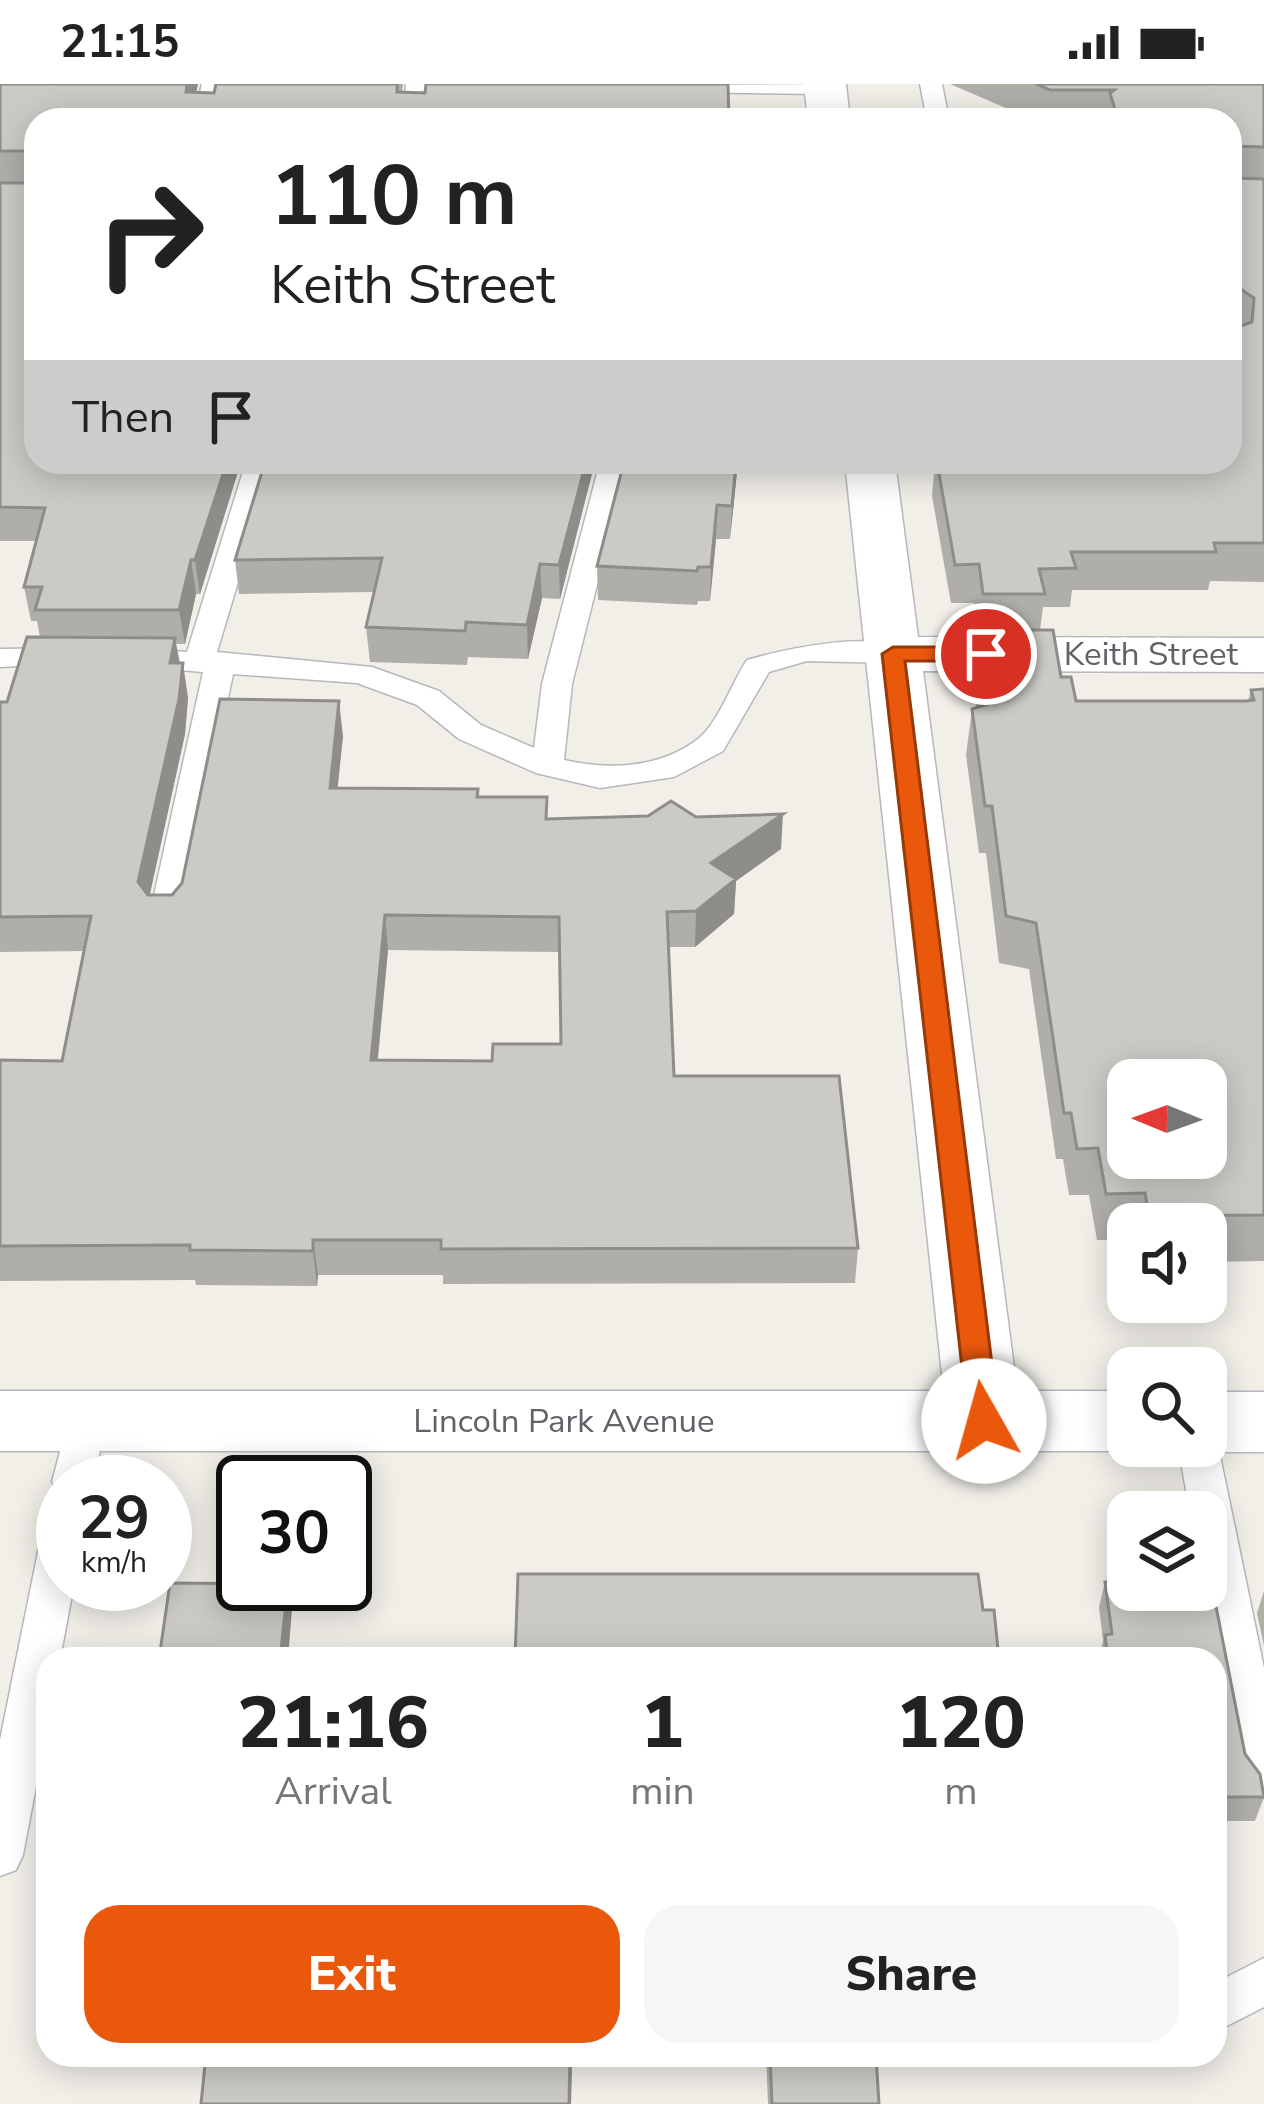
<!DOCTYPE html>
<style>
:root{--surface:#fff;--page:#f6f6f6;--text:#222;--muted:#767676;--accent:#ea580c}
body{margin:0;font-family:"Nunito Sans",sans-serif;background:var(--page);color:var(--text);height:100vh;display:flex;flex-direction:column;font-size:45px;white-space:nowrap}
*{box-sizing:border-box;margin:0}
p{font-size:39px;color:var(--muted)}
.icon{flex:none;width:66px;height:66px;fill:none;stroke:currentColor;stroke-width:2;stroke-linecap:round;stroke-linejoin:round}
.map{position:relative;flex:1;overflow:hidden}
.details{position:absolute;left:36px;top:1563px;width:1191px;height:420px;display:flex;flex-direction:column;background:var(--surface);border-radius:36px;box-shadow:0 6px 30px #0003}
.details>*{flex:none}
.top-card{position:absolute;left:24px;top:24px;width:1218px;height:366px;border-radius:36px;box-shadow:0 6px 30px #0003;background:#fff;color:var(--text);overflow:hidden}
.needle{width:78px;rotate:271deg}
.buttons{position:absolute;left:1107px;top:975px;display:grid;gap:24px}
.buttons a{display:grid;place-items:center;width:120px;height:120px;border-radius:24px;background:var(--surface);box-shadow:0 6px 30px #0003;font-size:60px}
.speed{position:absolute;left:36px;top:1371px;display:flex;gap:24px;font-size:60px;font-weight:700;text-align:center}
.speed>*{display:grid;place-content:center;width:156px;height:156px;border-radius:50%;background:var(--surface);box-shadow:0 6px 30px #0003;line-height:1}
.speed small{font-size:30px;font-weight:400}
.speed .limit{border:6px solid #111;border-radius:18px;background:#fff;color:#111}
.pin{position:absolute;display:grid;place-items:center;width:102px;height:102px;color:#fff;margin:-51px;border:6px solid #fff;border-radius:50%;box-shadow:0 3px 12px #0007}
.me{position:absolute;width:132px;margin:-66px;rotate:353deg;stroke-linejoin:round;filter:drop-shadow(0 0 9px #0008)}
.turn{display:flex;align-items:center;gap:42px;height:252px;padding:0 48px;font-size:54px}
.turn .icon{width:156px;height:156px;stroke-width:2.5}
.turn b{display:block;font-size:84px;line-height:102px}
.then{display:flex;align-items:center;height:114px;padding:0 48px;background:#0003;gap:24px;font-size:45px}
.eta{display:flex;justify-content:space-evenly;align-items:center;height:204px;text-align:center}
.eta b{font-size:72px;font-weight:800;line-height:84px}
.button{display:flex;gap:24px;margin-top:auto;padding:24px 48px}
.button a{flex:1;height:138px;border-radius:36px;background:var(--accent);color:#fff;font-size:48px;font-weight:800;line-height:138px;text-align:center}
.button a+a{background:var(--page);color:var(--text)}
.status{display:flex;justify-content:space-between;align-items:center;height:84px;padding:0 60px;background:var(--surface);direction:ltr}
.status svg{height:33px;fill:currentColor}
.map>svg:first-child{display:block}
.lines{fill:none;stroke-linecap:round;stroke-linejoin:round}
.service-casing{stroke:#b5b8bc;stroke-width:3}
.minor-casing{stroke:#b5b8bc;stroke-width:3}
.tertiary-casing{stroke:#b5b8bc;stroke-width:3}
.service{fill:#fff;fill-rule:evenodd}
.minor{fill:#fff;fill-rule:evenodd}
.tertiary{fill:#fff;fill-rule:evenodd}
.wall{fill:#afaea9;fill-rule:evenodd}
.shaded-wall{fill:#8f8d8a}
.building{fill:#cccac5;stroke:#8f8d8a;stroke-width:3;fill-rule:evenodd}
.route{fill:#ea580c;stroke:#983908;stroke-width:3}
.labels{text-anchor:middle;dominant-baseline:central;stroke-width:9;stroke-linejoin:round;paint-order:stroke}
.street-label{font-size:33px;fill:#5f6368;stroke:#fff}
</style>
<div class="status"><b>21:15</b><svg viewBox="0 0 49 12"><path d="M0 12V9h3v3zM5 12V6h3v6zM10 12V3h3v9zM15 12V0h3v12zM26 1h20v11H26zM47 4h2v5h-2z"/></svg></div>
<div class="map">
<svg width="1264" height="2020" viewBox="0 0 1264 2020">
<rect width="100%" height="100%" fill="#f1efe8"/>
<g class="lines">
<!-- service casing -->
<g class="service-casing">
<path id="service" d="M202,0h22l-9,36h-22z
M406,0h22l-4,36h-22z
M834,0l-1,8 -8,2 -146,-2 -11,-7z
M920,0h22l7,36h-22z
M246,378h28l-57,190 155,15 67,24 42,34 53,23 8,-64 58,-222h28l-56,222 -8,76c44,10 95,9 134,-21 21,-17 34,-57 49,-79 34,-10 136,-33 161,-6l-15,9 -86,-2 -38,11 -46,79 -49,26 -74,11 -64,-15 -77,-34 -42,-34 -60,-22 -124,-9 -50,244 -5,8h-24l-5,-8 54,-246 -73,-6 -15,-9 15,-9 57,4z
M69,564l15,9 -4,6 -80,4v-18z
M85,1322l14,4 6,12 -11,60h-31v14l-11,-14 19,-72z
M1206,1348l12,14 46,222v130l-16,-6 -7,-14 -36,-188 1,-78h-16l-12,-66h28z
M63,1430v70h11l-14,75h-12v64l-25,132 -7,15 -16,6v-136l42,-208 6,-12z
M1264,1874v49l-49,25v-49z"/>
</g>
<!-- minor casing -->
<g class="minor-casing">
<path id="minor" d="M804,0h42l4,36h-42z
M845,378h50l23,175 346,1v34l-341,-1 98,750 -11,21 -26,9 -26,-9 -11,-21z"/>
</g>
<!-- tertiary casing -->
<g class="tertiary-casing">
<path id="tertiary" d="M0,1307h1128v55h15l-15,5h-1128z
M1206,1308h58v60h-58l-18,-6h18z"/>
</g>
<!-- service -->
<use href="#service" class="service"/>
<!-- minor -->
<use href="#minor" class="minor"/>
<!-- tertiary -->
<use href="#tertiary" class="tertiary"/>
</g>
<!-- wall -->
<path class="wall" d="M0,0h198l-2,8 18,1 2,-9h187l-1,8 326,-8 -692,36v342h205l-41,132h-4l-11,50h-9l12,54 -3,36 -36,161h23l171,-159 -6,52 141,9 70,22 148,-2 85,32 -45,32 -2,33 -39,33h-26l5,129 184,172 -3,35 -412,1v-9h-125l-1,11 -121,-1 -1,-5 -195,1v-220h62l22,-110 -84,1v-250h7l33,-65 -3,-16h-6l-7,-34 12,-46h-36zM388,866l172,2 1,92 -69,17 -114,-1z
M950,0h314v498l-54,-1 -2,9h-136l-2,17h-27l-3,23 21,47 15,24h172l3,-11 13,-1v572l-58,1v-38h-78v16h-31l-8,-45h-20l-6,-36h-7l-27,-190 -30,-6 -13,-110h-7l-13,-98 6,-46 4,-1 5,-45h4l4,-30h-11l-4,-30h-23l-19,-107 3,-34h295v-342h-196z
M595,378l-35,137 -18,-1 -14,61 -60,-2 -1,8 -97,-3 -4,-35 8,-35 -135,2 -4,-34z
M738,378l-8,77h-14l-6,62h-12l-1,4 -99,-5 -1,-34z
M1206,1497h5l34,173 15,20 4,23 -9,24h-40v-162h-116l4,-18 -4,-34 6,-25h23v8h78z
M1264,1507v55l-7,-33z
M766,1971h285l-1,5 -174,-1 3,45h-111z"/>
<!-- shaded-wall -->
<path class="shaded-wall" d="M187,0h11l-8,36 -4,-28z
M227,378h14l-41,132 -5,-34z
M586,378h9l-35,137 -1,-34z
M736,378h2l-8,77 2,-33z
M717,421l-1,34 -6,62 1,-34z
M191,476l5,34 -11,50 -6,-34z
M540,480l2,34 -14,61 -1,-34z
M175,554l6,34 -11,-9z
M183,579l5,35 -3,36 -40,183 -7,-35z
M339,617l4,35 -9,87 -4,-35z
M783,730l-2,35 -45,32 -2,33 -39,33 1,-36 15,-48z
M385,831l3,35 -14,145 -3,-35z
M313,1156l5,35 -1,11 -4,-35z
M288,1500l4,25 -4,50h-8z
M570,1971h1l1,17 -1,32h-2z"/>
<!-- building -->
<path class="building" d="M0,0h187l-1,8 28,1 2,-9h181v8l28,1 1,-9h302l1,36h-693v342h191l-32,98h-4l-12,50h-144l7,-23h-18l21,-79 -45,-1v-324h34v-32h-34z
M1036,0h228v63l-31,-1v32l31,1v364h-50l2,9h-145l5,16 -37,1 6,25h-62l-4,-30 -24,1 -18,-103h293v-342h-112l-8,-27 4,-3h-64zM1236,202l18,12 -2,24 -19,7z
M265,378h321l-27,103 -19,-1 -13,61 -61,-3 -1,9 -99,-4 16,-69 -147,2z
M624,378h112l-4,44 -15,-1 -6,62h-13l-1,4 -100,-5z
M989,546h64l8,47h10l5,24h170l8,-1 -3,-10 13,-1v526l-115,1 -4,-23 -39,1 -8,-46 -21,1 -6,-36h-7l-28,-190 -30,-7 -14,-110h-7l-13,-97 16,-5 -7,-41h13zM1128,996h78v78h-78z
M27,553l148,1 -5,25h13l-4,36 -41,183 10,13h24l10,-12 38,-184 119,2 -9,87 148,1 -1,8h70l-1,22 102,-3 23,-15 25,16 87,-3 -72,49 25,16 -40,32 -29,1 7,164h165l19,172 -417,1v-9h-128v11l-123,-1v-5l-190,1v-186l62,1 29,-145 -91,1v-215h7zM385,831l174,2 2,127h-68l-1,17 -121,-1z
M518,1490h460l5,36h11l5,49h-484z
M1206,1497h5l34,173 15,20 4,23h-49v-138h-107l-3,-24 7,-1 -7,-52h23v8h78z
M170,1499l118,1 -8,75h-121z
M206,1971h364l-1,49h-368z
M770,1971h106l3,49h-107z"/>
<!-- route -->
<path class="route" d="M893,563h93l11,7 -11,7h-81l94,760 -4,9 -11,3 -11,-3 -5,-9 -86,-767z"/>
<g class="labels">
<!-- street labels -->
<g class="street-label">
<text x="1151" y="570">Keith Street</text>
<text x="564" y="1337">Lincoln Park Avenue</text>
</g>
</g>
</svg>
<div class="buttons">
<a><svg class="needle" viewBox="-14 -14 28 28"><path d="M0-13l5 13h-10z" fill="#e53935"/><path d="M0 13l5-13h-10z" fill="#767676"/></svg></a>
<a><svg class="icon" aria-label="sound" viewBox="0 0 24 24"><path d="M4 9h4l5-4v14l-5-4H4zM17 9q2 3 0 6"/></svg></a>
<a><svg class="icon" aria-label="search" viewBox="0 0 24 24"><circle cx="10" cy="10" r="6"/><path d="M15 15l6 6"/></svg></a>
<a><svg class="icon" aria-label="layers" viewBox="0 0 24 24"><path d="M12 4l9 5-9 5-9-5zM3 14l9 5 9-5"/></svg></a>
</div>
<div class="speed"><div>29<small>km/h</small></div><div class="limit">30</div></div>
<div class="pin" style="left:986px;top:570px;background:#d93025"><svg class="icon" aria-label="arrive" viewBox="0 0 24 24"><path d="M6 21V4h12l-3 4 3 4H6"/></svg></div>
<svg class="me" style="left:984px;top:1337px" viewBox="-20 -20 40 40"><circle r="19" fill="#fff"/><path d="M0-13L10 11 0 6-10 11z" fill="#ea580c"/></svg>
<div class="top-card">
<div class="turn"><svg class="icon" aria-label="right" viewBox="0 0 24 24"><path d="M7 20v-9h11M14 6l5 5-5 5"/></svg><div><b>110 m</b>Keith Street</div></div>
<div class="then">Then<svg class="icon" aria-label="arrive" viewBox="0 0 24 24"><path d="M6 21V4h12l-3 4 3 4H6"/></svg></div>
</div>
<section class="details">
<div class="eta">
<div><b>21:16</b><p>Arrival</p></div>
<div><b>1</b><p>min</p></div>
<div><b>120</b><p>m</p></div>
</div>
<div class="button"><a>Exit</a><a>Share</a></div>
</section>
</div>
